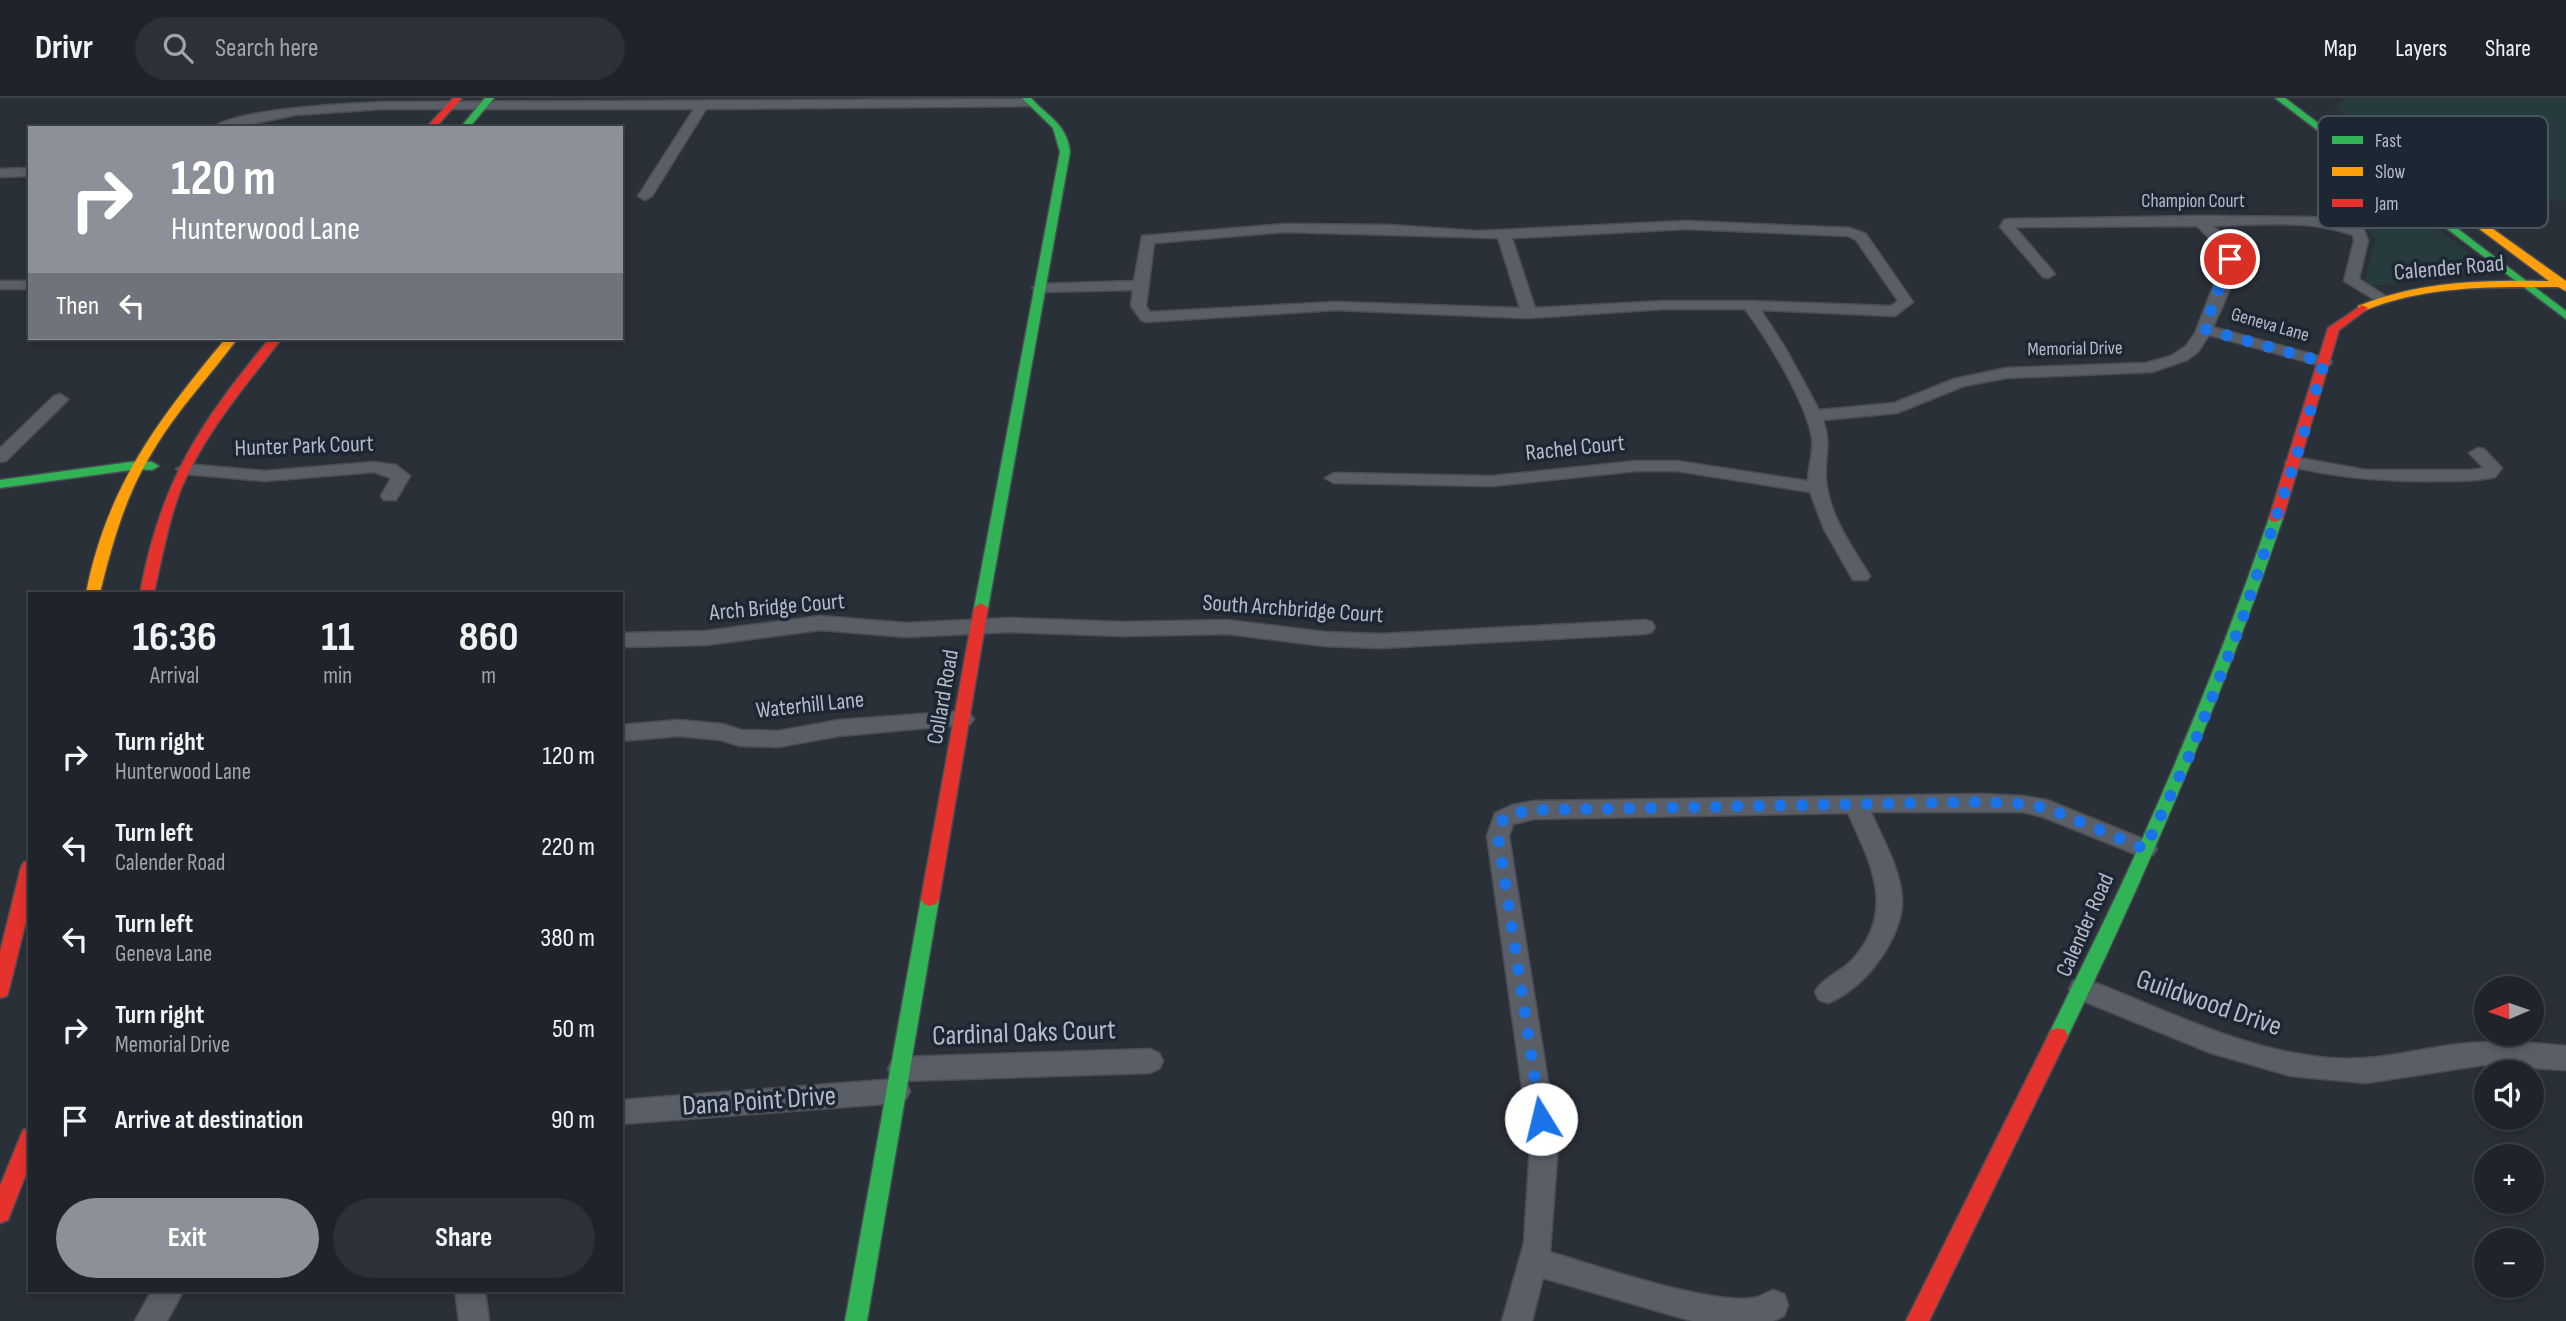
<!DOCTYPE html>
<meta charset="utf-8">
<style>
:root{--surface:#20242a;--page:#2d3036;--text:#f1f3f6;--muted:#a2a4a8;--line:#3d4147;--accent:#8c9099}
body{margin:0;font-family:"Sofia Sans Condensed",sans-serif;background:var(--page);color:var(--text);height:100vh;display:flex;flex-direction:column;font-size:26px;white-space:nowrap}
*{box-sizing:border-box;margin:0}
p{font-size:23px;color:var(--muted)}
.icon{flex:none;width:38px;height:38px;fill:none;stroke:currentColor;stroke-width:2;stroke-linecap:round;stroke-linejoin:round}
.map{position:relative;flex:1;overflow:hidden}
.side{position:absolute;left:28px;top:494px;width:595px;height:700px;display:flex;flex-direction:column;background:var(--surface);border-radius:0px;box-shadow:0 4px 10px #0003,0 0 0 2px var(--line)}
.side>*{flex:none}
.hud{position:absolute;left:28px;top:28px;width:595px;height:214px;border-radius:0px;box-shadow:0 4px 10px #0003,0 0 0 2px var(--line);background:#8c9099;color:#fff;overflow:hidden}
.needle{width:46px;rotate:268deg}
.controls{position:absolute;left:2474px;top:878px;display:grid;gap:14px}
.controls a{display:grid;place-items:center;width:70px;height:70px;border-radius:50%;background:var(--surface);box-shadow:0 4px 10px #0003,0 0 0 2px var(--line);font-size:35px}
.pin{position:absolute;display:grid;place-items:center;width:60px;height:60px;color:#fff;margin:-30px;border:4px solid #fff;border-radius:50%;box-shadow:0 2px 7px #0007}
.me{position:absolute;width:77px;margin:-38px;rotate:351deg;stroke-linejoin:round;filter:drop-shadow(0 0 5px #0008)}
.turn{display:flex;align-items:center;gap:24px;height:147px;padding:0 28px;font-size:32px}
.turn .icon{width:91px;height:91px;stroke-width:2.5}
.turn b{display:block;font-size:49px;line-height:60px}
.then{display:flex;align-items:center;height:66px;padding:0 28px;background:#0003;gap:14px;font-size:26px}
.eta{display:flex;justify-content:space-evenly;align-items:center;height:119px;text-align:center}
.eta b{font-size:42px;font-weight:700;line-height:49px}
.button{display:flex;gap:14px;margin-top:auto;padding:14px 28px}
.button a{flex:1;height:80px;border-radius:42px;background:var(--accent);color:#fff;font-size:28px;font-weight:700;line-height:80px;text-align:center}
.button a+a{background:var(--page);color:var(--text)}
ul{padding:0;list-style:none}
li{display:flex;align-items:center;gap:21px;height:91px;padding:0 28px}
li div{flex:1}
li b{display:block;font-size:26px}
li em{font-style:normal}
header{display:flex;align-items:center;gap:42px;box-sizing:border-box;height:98px;padding:0 35px;background:var(--surface);border-bottom:2px solid var(--line)}
header strong{font-size:33px}
nav{display:flex;gap:38px;margin-inline-start:auto;font-size:24px}
.search{width:490px;height:63px;background:var(--page);display:flex;align-items:center;gap:18px;box-sizing:border-box;padding:0 24px;border-radius:38px;color:var(--muted);font-size:26px}
.map>svg:first-child{display:block}
.green{fill:#273a3e}
.lines{fill:none;stroke-linecap:round;stroke-linejoin:round}
.street-casing{stroke:#484c53;stroke-width:3}
.fast-casing{stroke:#484c53;stroke-width:3}
.slow-casing{stroke:#484c53;stroke-width:3}
.jam-casing{stroke:#484c53;stroke-width:3}
.street{fill:#5a5e66;fill-rule:evenodd}
.fast{fill:#30b455;fill-rule:evenodd}
.slow{fill:#ff9f0a;fill-rule:evenodd}
.jam{fill:#e5322d;fill-rule:evenodd}
.route{stroke:#1a73e8;stroke-width:12;stroke-dasharray:0 21.6}
.labels{text-anchor:middle;dominant-baseline:central;stroke-width:7;stroke-linejoin:round;paint-order:stroke}
.far-street-label{font-size:19px;fill:#b4bcc9;stroke:#1d2633}
.street-label{font-size:23px;fill:#b4bcc9;stroke:#1d2633}
.near-street-label{font-size:28px;fill:#b4bcc9;stroke:#1d2633}
.key{fill:#1d2633;stroke:#4a5360;stroke-width:2}
.key-label{font-size:19px;fill:#b4bcc9}
</style>
<header>
<strong>Drivr</strong>
<div class="search"><svg class="icon" aria-label="search" viewBox="0 0 24 24"><circle cx="10" cy="10" r="6"/><path d="M15 15l6 6"/></svg>Search here</div>
<nav><a>Map</a><a>Layers</a><a>Share</a></nav>
</header>
<div class="map">
<svg width="2566" height="1223" viewBox="0 0 2566 1223">
<rect width="100%" height="100%" fill="#2a3038"/>
<!-- green -->
<path class="green" d="M2341,0h225v103l-111,-5 -121,-89 9,-7z
M2362,79h7l121,92 2,6 -60,2 -57,9 -10,-4 11,-44 -10,-10 -21,-8 9,-23 -7,-5 18,3z"/>
<g class="lines">
<!-- street casing -->
<g class="street-casing">
<path id="street" d="M1029,1l6,4 -2,3 -327,3 -54,87 -7,4 -7,-4 56,-87h-312l-87,6 -62,13h-21c27,-20 134,-24 170,-26z
M30,70v8l-30,1v-8z
M2199,118l114,1 24,3 27,10 4,11 -9,38 28,18 -7,4 -5,-1 -31,-19 10,-40 -1,-6c-44,-16 -93,-10 -140,-9 8,7 18,15 22,26 6,18 -14,58 -22,75l117,32 2,3 -2,3h-12l-109,-30 -11,17 -11,8 -35,12 -146,6 -42,8 -67,27 -74,7c9,24 1,37 3,60 3,35 26,67 44,96l-3,4h-14l-29,-51 -14,-37 -133,-21h-41l-144,15 -158,-3 -9,-5 9,-5 158,3 144,-15h41l131,20c0,-14 6,-29 4,-43 -6,-36 -44,-98 -67,-129h-81l-135,9 -194,-8 -189,12 -5,-2 -10,-14 2,-16 -94,2 -7,-4 7,-4 95,-3 8,-45 143,-12 104,1 89,6 208,-10 164,7 16,6 47,68 -18,14 -134,-6 25,39 33,61 75,-7 60,-24 52,-11 140,-5 25,-7 15,-10 9,-13 26,-67 -3,-19 -21,-21 -182,1 40,47 -7,4 -5,-1 -43,-50 4,-7 5,-1zM1686,131l162,7 8,4 42,61 -7,5 -142,-5h-85l-129,7 -23,-70zM1285,134l213,6 22,70 -185,-6 -185,10 -4,-6 8,-63z
M0,183h30v8h-30z
M60,296l8,5 -2,3 -60,59 -6,1v-14l54,-52z
M2478,350l6,1 18,19 -7,9c-18,4 -36,4 -55,4 -52,1 -101,-3 -152,-15l-3,-4 9,-5 72,13h105l13,-2 -15,-15z
M374,364l22,3 14,11 -14,24h-12l-3,-4 10,-18 -17,-6 -109,9 -80,-7 -9,-5 9,-5 80,7z
M820,518l86,7 104,-5 113,4 104,-2 97,12 57,2 264,-14 7,2 3,5 -3,5 -7,2 -264,14 -57,-2 -97,-12 -104,2 -113,-4 -104,5 -86,-7 -114,15 -85,2v-14l85,-2z
M963,613l7,3 4,5 -4,5 -131,12 -61,11 -38,-1 -19,-6 -43,-4 -57,5v-16l57,-5 45,4 18,6 37,1 61,-11z
M1981,696l42,2 24,4 106,43 4,6 -4,6 -8,3 -102,-41 -20,-5h-152c12,28 29,56 31,86 2,39 -38,92 -74,105l-9,-3 -4,-8c7,-14 26,-20 37,-32 45,-49 19,-96 -4,-147l-314,6 -21,5 -4,12 49,309 -8,107c44,13 168,56 208,45 5,-2 10,-5 15,-7l11,4 4,11 -4,11 -11,5h-81l-149,-43 -11,43h-30l22,-78 6,-98 -43,-309 8,-23 17,-8 22,-4z
M2082,880c83,30 156,72 247,80 54,4 90,-11 142,-15 31,-3 63,0 95,3v24l-83,-5 -117,18 -75,-7 -80,-23 -138,-56 -4,-8 4,-8z
M1150,951l9,4 4,8 -4,8 -9,4 -248,8 4,2 4,8 -4,8 -9,4 -276,21v-24l275,-21 -4,-2 -4,-8 4,-8 9,-4z
M152,1192h32l-17,31h-32z
M455,1192h30l4,31h-30z"/>
</g>
<!-- fast casing -->
<g class="fast-casing">
<path id="fast" d="M485,0h9l-25,30h-9z
M1022,0h9c17,19 36,26 39,54l-82,456 -7,5 -7,-5 86,-456 -7,-24z
M2275,0h10l281,213v8z
M138,363l14,1 7,4 -7,4 -14,-1 -138,19v-8z
M2276,416l7,4c-61,180 -135,353 -218,524l-7,2 -7,-2 -3,-6c31,-64 63,-127 92,-192 48,-107 91,-215 129,-326z
M930,794l6,2 3,5 -72,422h-22l76,-422 3,-5z"/>
</g>
<!-- slow casing -->
<g class="slow-casing">
<path id="slow" d="M2434,89l132,94v10l-8,-4c-66,0 -130,-2 -192,23h-8v-4c62,-25 125,-26 191,-25l-119,-89 -1,-2z
M226,240h12c-28,38 -61,72 -85,113 -27,43 -41,93 -53,142h-14c21,-107 72,-173 140,-255z"/>
</g>
<!-- jam casing -->
<g class="jam-casing">
<path id="jam" d="M453,0h9l-27,30h-9z
M2362,207l6,3 -2,2 -27,20 -56,188 -7,4 -5,-1 -2,-3 59,-190z
M270,240h12c-37,49 -77,94 -101,151 -13,34 -19,69 -27,104h-14c21,-112 59,-169 130,-255z
M981,505l7,5 -49,291 -3,5 -6,2 -6,-2 -3,-5 53,-291z
M30,762v45l-21,85 -2,6 -7,2v-46l21,-85 3,-5z
M2058,930l7,2 3,6 -139,285h-23l145,-291z
M30,1030v36l-22,56 -8,3v-37l23,-56z"/>
</g>
<!-- street -->
<use href="#street" class="street"/>
<!-- fast -->
<use href="#fast" class="fast"/>
<!-- slow -->
<use href="#slow" class="slow"/>
<!-- jam -->
<use href="#jam" class="jam"/>
</g>
<g class="lines">
<!-- route -->
<path class="route" d="M1541,1021l-43,-283 5,-17 9,-5 22,-4 447,-8 42,2 24,4 98,41 45,-95 51,-131 61,-184 22,-77 -120,-33 26,-70"/>
</g>
<g class="labels">
<!-- far-street labels -->
<g class="far-street-label">
<text x="2193" y="103">Champion Court</text>
<text transform="translate(2270 227) rotate(16)">Geneva Lane</text>
<text transform="translate(2075 251) rotate(-1)">Memorial Drive</text>
</g>
<!-- street labels -->
<g class="street-label">
<text transform="translate(2449 170) rotate(-5)">Calender Road</text>
<text transform="translate(304 348) rotate(-2)">Hunter Park Court</text>
<text transform="translate(1575 350) rotate(-6)">Rachel Court</text>
<text transform="translate(777 509) rotate(-5)">Arch Bridge Court</text>
<text transform="translate(1293 511) rotate(4)">South Archbridge Court</text>
<text transform="translate(943 599) rotate(-80)">Collard Road</text>
<text transform="translate(810 607) rotate(-6)">Waterhill Lane</text>
<text transform="translate(2085 827) rotate(-66)">Calender Road</text>
</g>
<!-- near-street labels -->
<g class="near-street-label">
<text transform="translate(2209 905) rotate(19)">Guildwood Drive</text>
<text transform="translate(1024 935) rotate(-2)">Cardinal Oaks Court</text>
<text transform="translate(759 1003) rotate(-4)">Dana Point Drive</text>
</g>
</g>
<!-- legend -->
<rect x="2318" y="18" width="230" height="112" rx="10" class="key"/>
<rect x="2332" y="38" width="31" height="8" fill="#30b455"/>
<rect x="2332" y="69" width="31" height="9" fill="#ff9f0a"/>
<rect x="2332" y="101" width="31" height="8" fill="#e5322d"/>
<g class="key-label">
<text x="2375" y="49">Fast</text>
<text x="2375" y="80">Slow</text>
<text x="2375" y="112">Jam</text>
</g>
</svg>
<div class="controls">
<a><svg class="needle" viewBox="-14 -14 28 28"><path d="M0-13l5 13h-10z" fill="#e53935"/><path d="M0 13l5-13h-10z" fill="#a2a4a8"/></svg></a>
<a><svg class="icon" aria-label="sound" viewBox="0 0 24 24"><path d="M4 9h4l5-4v14l-5-4H4zM17 9q2 3 0 6"/></svg></a>
<a>+</a>
<a>−</a>
</div>
<div class="pin" style="left:2230px;top:161px;background:#d93025"><svg class="icon" aria-label="arrive" viewBox="0 0 24 24"><path d="M6 21V4h12l-3 4 3 4H6"/></svg></div>
<svg class="me" style="left:1541px;top:1021px" viewBox="-20 -20 40 40"><circle r="19" fill="#fff"/><path d="M0-13L10 11 0 6-10 11z" fill="#1a73e8"/></svg>
<div class="hud">
<div class="turn"><svg class="icon" aria-label="right" viewBox="0 0 24 24"><path d="M7 20v-9h11M14 6l5 5-5 5"/></svg><div><b>120 m</b>Hunterwood Lane</div></div>
<div class="then">Then<svg class="icon" aria-label="left" viewBox="0 0 24 24"><path d="M17 20v-9H6M10 6l-5 5 5 5"/></svg></div>
</div>
<section class="side">
<div class="eta">
<div><b>16:36</b><p>Arrival</p></div>
<div><b>11</b><p>min</p></div>
<div><b>860</b><p>m</p></div>
</div>
<ul>
<li><svg class="icon" aria-label="right" viewBox="0 0 24 24"><path d="M7 20v-9h11M14 6l5 5-5 5"/></svg><div><b>Turn right</b><p>Hunterwood Lane</p></div><em>120 m</em></li>
<li><svg class="icon" aria-label="left" viewBox="0 0 24 24"><path d="M17 20v-9H6M10 6l-5 5 5 5"/></svg><div><b>Turn left</b><p>Calender Road</p></div><em>220 m</em></li>
<li><svg class="icon" aria-label="left" viewBox="0 0 24 24"><path d="M17 20v-9H6M10 6l-5 5 5 5"/></svg><div><b>Turn left</b><p>Geneva Lane</p></div><em>380 m</em></li>
<li><svg class="icon" aria-label="right" viewBox="0 0 24 24"><path d="M7 20v-9h11M14 6l5 5-5 5"/></svg><div><b>Turn right</b><p>Memorial Drive</p></div><em>50 m</em></li>
<li><svg class="icon" aria-label="arrive" viewBox="0 0 24 24"><path d="M6 21V4h12l-3 4 3 4H6"/></svg><div><b>Arrive at destination</b></div><em>90 m</em></li>
</ul>
<div class="button"><a>Exit</a><a>Share</a></div>
</section>
</div>
